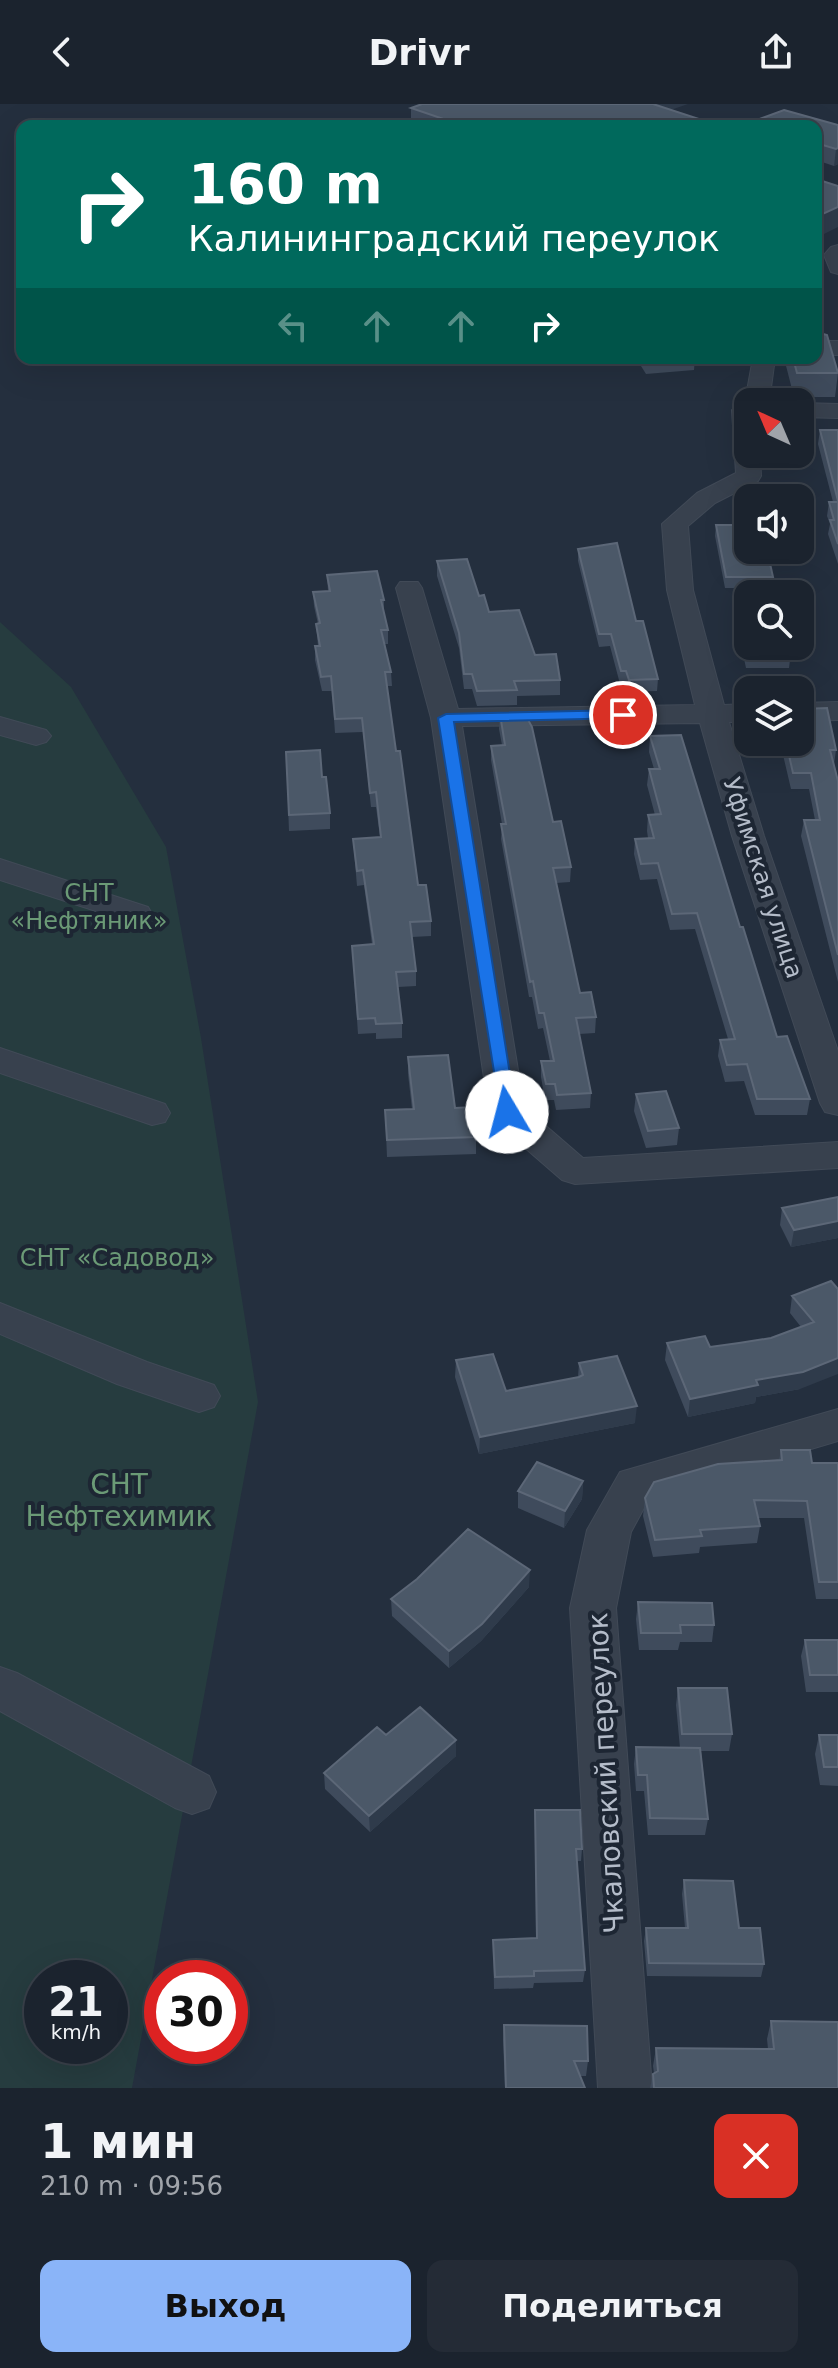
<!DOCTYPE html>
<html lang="ru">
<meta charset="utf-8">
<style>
:root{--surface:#1b232e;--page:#242b36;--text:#f1f3f6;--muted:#a0a4aa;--line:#39404a;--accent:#8ab4f8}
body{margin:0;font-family:"DejaVu Sans",sans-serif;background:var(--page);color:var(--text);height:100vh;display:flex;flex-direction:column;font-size:30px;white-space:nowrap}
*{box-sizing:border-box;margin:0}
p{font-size:26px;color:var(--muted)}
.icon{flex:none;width:44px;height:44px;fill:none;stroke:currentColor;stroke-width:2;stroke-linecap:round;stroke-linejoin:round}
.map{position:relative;height:1984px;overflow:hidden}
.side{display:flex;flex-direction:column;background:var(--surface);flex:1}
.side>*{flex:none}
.top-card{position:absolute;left:16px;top:16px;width:806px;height:244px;border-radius:16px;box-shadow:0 8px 32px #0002,0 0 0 2px var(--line);background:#00695c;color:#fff;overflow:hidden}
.needle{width:52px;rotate:316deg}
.controls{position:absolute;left:734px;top:284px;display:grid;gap:16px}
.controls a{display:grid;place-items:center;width:80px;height:80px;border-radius:16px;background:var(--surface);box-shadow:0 8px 32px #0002,0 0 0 2px var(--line);font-size:40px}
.speed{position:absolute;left:24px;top:1856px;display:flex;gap:16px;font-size:40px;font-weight:700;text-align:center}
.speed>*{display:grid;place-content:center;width:104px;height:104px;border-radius:50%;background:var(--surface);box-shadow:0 8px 32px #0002,0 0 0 2px var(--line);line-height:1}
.speed small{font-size:20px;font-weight:400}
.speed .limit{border:12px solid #d22;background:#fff;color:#111}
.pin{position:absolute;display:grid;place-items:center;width:68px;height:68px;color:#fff;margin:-34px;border:4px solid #fff;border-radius:50%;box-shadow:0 2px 8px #0007}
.me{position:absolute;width:88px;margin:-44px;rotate:352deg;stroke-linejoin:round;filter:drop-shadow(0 0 6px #0008)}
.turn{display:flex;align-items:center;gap:28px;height:168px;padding:0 40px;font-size:36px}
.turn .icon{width:104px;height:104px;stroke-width:2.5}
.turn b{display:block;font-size:56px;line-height:68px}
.lanes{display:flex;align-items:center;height:76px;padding:0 40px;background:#0003;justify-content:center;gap:40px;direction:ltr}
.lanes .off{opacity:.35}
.round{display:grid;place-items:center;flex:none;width:84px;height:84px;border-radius:16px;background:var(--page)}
.overview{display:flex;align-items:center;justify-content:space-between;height:136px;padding:0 40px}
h1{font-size:48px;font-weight:800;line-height:60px}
.button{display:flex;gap:16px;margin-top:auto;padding:16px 40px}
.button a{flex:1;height:92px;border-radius:16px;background:var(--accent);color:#111;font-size:32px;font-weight:800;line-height:92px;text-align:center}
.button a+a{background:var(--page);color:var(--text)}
header{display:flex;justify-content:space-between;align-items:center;height:104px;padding:0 40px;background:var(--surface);font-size:36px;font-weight:800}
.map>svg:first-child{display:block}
.green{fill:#263c3f;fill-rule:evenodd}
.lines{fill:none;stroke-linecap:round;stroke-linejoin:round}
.street-casing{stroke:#414a57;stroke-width:2}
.street{fill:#38414e;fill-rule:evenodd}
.wall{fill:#3f4b5c}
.shaded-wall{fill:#2f3b4b}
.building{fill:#4b5868;stroke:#5c6777;stroke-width:2}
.route{fill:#1a73e8;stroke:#114b97;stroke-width:2}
.labels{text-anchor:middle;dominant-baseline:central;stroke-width:8;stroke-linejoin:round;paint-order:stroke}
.street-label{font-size:24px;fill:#b4bcc9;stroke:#1d2633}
.park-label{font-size:24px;fill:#6b9a76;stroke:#1d2633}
.near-park-label{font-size:28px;fill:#6b9a76;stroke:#1d2633}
.near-street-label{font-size:28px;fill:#b4bcc9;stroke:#1d2633}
</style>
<header><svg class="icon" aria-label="back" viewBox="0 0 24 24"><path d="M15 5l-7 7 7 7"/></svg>Drivr<svg class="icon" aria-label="share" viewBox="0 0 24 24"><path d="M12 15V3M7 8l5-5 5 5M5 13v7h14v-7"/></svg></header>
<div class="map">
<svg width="838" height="1984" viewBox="0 0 838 1984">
<rect width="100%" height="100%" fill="#242f3e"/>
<!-- green -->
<path class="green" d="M0,518l71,65 95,160 35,191 57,364 -126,686h-132zM42,1874h68v68h-68z"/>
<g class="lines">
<!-- street casing -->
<g class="street-casing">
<path id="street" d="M838,141v29l-7,-2 -7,-17 7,-8z
M816,237h22v14h-22z
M753,254h22l-6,44h-21v52h12l1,22 -3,5 -43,22 -27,23 5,64 31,115 24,-1v18h-19l35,114 74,215v64l-13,-3 -5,-9 -88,-267 -32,-113 -238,3 62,381 59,51 255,-16v26l-263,16 -13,-4 -68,-59 -5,-9 -58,-394 -35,-130 4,-6h18l4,6 36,121 237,-4 -28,-115 -5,-66 35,-31 39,-20 -4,-63 13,-8z
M800,299l38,1v14l-38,-1z
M838,598v18l-38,1v-18z
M0,613l46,13 5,6 -5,6 -10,3 -36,-10z
M0,755l148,48 4,7 -4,7 -12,3 -136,-44z
M0,944l165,56 5,9 -5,9 -13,3 -152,-52z
M0,1199l147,59 67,23 6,11 -6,11 -15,5 -15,-5 -67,-23 -117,-50z
M838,1305v32l-188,56 -19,35 -15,76 36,480h-54l-28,-480 17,-78 33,-58z
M0,1563l17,6 192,103 7,16 -7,16 -17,6 -17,-6 -175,-97z"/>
</g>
<!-- street -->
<use href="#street" class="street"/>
</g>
<!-- wall -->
<path class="wall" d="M411,4l260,2 25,8v8h-285z
M749,19l89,2v39l-4,2 -18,-6v-34h-67z
M816,199l5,12 -2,18 19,40 -3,24h-41l-10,-39h32z
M636,254h59l-1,12 -48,4z
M820,326h18v134l-10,-30 2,-10 -3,-8 2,-14h4l-15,-58z
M716,421l32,25 25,27 -2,11h-46l-10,-52z
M578,445l58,72 22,58 -1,12 -29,1 -3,-9 -5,1 -10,-38 -11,1 -21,-86z
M437,457l42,35 10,16 71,68v15l-43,1v9l-40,1 -5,-17h-8l-5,-41 -22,-72z
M327,471l57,25v14l4,16v14h-3l6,28 1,14h-5l9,65 22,134 13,36v15l-19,1 4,34v15l-18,1 4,36v15l-26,1v-6l-18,1 -6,-88 20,-2 -8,-59 -7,1 -4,-47 27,-2 -4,-30h-5l-8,-75 -28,1 -3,-42h-10l-7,-31v-14h3l-2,-22h2l-4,-18 -1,-14 15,-1z
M742,521l49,27 -2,16h-43l-6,-28z
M802,605l34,41 -2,14 4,17v201l-37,-146 3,-16h11l-6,-31h-18l-11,-47h20z
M500,610l53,108 18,45 -1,15 -14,1 24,110 16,24 -1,16 -16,1 12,59 -1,15 -34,2 -2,-10h-9l-4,-23v-16h9l-7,-33 -5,1 -6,-32h-3l-28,-158 1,-15 -11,-64v-14l11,-1 -3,-16z
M650,632l90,191 37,110 33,62 -3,16h-52l-11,-34 -19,1 -7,-26 2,-16 8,-1 -33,-110 -25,1 -13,-51 -17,1 -6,-26 1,-15 13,-1 -1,-7 1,-16h7l-8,-30 2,-16h5l-5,-17z
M286,648l36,25 8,36v16l-41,2z
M408,953l47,51 21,29v17l-89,3 -2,-47 27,-1 -4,-35z
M636,990l43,34 -2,17 -31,3 -12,-37z
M838,1093v41l-47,9 -11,-22 2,-17z
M831,1177l-31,108 -44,8 -1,6 -67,14 -23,-57 2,-17 43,4 61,-9 30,-11 -11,-14 2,-17z
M456,1256l50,31 72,-14 1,-14 56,60 -156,31 -24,-77z
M781,1346l31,13h26v136h-22l-12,-81h-46l2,8 -3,17 -57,4 -1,6 -46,4 -10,-41 2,-18 134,-38z
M583,1377l-1,18 -18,29 -46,-20v-17z
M529,1483l-48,54 -32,27 -57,-52 -1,-17z
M638,1498l76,23 -2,17h-32l-2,8h-39l-3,-31z
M805,1536h33v52h-32l-5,-36z
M678,1584l54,46 -3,17h-28l7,68 -3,16h-57l-4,-44h-8l-2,-27 2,-17 44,1 -4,-43z
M386,1631l70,5v16l-86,76 -45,-43 -1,-16z
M819,1631h19v51l-18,-1 -5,-31z
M535,1706l47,39 -1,12h-4l8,109 -2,12 -49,1 -1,5 -39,1 -1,-49 43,-2z
M684,1776l55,48 25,36 -3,13 -114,-1 -3,-35 2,-13h39l-3,-34z
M771,1917l67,67h-188l3,-14 1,-1 -1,-7 3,-18 112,1 -1,-10z
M504,1921l84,36 -2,15h-6l5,12h-80l-2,-48z"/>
<!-- shaded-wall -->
<path class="shaded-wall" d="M643,0h45l-46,16z
M696,14v8h-22z
M838,44v16l-4,2 2,-17z
M838,103v20l-22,11v-21z
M821,211l-3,23 -2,1v-21z
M838,1117v17l-47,9 3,-17z
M838,1254v16l-38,15 -44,8 -1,6 -67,14 2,-18z
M637,1302l-2,17 -156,31 1,-17z
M583,1377l-1,18 -18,29 1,-17z
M530,1466l-1,17 -48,54 -32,27v-17z
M456,1636v16l-86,76 -1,-16z"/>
<!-- building -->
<path class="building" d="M422,0h231l43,14 -22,8h-210l-53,-18z
M784,6l54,15v23l-2,1 -20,-6v-17h-57l-10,-3z
M816,75l22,7v21l-22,10z
M816,199l5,12 -5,3z
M816,228l11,3 11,38h-41l-4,-15h23z
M820,326h18v71z
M829,398h9v42l-8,-24h4z
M716,421h32v25h19l6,27h-47z
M617,439l19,78h7l15,58 -29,1 -3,-9h-5l-10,-37h-12l-21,-85z
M467,455l12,37 5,-1 5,17 30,-2 16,45 21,-1 4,26 -46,1 3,9 -40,1 -5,-17h-8l-5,-41 -22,-72z
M377,467l7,29h-3l7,30h-7l10,42h-6l11,79h4l18,134h8l5,36 -21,1 6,49 -20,1 6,51 -26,1 -1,-6 -17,1 -6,-73 22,-2 -11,-74 -6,1 -4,-32 28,-2 -5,-45 -6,1 -8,-75 -27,1 -4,-43 -10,1 -6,-31h5l-4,-22 4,-1 -7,-31 17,-1 -3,-16z
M742,521h6v21h42l1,6h-43z
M800,599l2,6 25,-1 9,42h-6l8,31v174l-34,-135h16l-9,-47h-18l-7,-31h14z
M500,610h25l7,13 21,95 8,-1 10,46 -18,1 27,125 11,-1 5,25 -20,1 15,75 -34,2 -2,-11h-9l-5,-23h13l-10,-48h-5l-6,-32 -3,1 -29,-158h5l-15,-78 14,-1z
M681,631l59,192h3l34,110 10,-1 23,63h-53l-10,-35 -20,1 -7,-25 15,-1 -38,-126 -25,1 -14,-51 -17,1 -6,-25 19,-1 -6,-23 13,-1 -12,-45h11l-10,-33z
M320,646l2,27h4l4,36 -41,2 -3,-63z
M448,951l7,53 18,-1 3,30 -89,3 -2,-30 29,-1 -6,-52z
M666,987l13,37 -31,3 -12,-37z
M838,1093v24l-44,9 -12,-22z
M831,1177l7,8v69l-35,14 -47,8 2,5 -68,14 -23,-56 38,-7 5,11 29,-4 32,-5 43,-16 -22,-26z
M493,1250l13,37 73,-14 4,-2 -4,-12 38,-7 20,50 -157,31 -24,-77z
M781,1346h29l2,13h26v119h-19l-12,-81 -53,-1 6,26 -60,4 2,6 -47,4 -10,-42 9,-16 64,-18 64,-4z
M537,1358l46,19 -18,30 -47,-20z
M468,1425l62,41 -48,54 -33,27 -58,-52 26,-20z
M638,1498l74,1 2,22h-34l1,8h-40z
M805,1536h33v35h-28z
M678,1584h49l5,46h-50z
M420,1603l36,33 -87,76 -45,-43 53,-46 9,8z
M819,1631h19v32h-14z
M636,1643l64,1 8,71 -58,-1 -3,-43h-9z
M535,1706h45l2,39h-6l9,121 -51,1v5l-39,1 -2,-37 44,-2z
M684,1776l49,1 6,47h21l4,36 -115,-1 -3,-35h42z
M771,1917l67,1v66h-184l-1,-14 5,-3 -2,-23 118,1z
M504,1921l83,1 1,35h-14l11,27h-79z"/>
<!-- route -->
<path class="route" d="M623,606l7,5 -2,3 -174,4 62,390 -9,6 -6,-2 -63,-398 8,-4z"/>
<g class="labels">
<!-- street labels -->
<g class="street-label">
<text transform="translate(763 774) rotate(72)">Уфимская улица</text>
</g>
<!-- park labels -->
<g class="park-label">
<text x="89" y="789">СНТ<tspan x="89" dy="28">«Нефтяник»</tspan></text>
<text x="117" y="1154">СНТ «Садовод»</text>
</g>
<!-- near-park labels -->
<g class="near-park-label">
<text x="119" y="1380">СНТ<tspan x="119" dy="32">Нефтехимик</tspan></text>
</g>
<!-- near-street labels -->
<g class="near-street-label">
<text transform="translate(606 1669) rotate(-93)">Чкаловский переулок</text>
</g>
</g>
</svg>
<div class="controls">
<a><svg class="needle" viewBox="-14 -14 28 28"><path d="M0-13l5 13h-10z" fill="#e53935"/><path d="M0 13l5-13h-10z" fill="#a0a4aa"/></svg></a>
<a><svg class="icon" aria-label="sound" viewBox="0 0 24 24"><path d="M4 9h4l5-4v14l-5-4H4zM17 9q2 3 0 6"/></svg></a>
<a><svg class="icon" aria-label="search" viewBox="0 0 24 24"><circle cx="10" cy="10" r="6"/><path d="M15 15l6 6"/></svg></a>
<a><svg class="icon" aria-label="layers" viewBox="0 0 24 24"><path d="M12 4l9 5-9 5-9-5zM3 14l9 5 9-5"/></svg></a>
</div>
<div class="speed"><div>21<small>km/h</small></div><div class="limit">30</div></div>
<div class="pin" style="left:623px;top:611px;background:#d93025"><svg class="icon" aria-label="arrive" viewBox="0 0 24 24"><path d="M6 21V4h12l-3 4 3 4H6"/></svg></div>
<svg class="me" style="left:507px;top:1008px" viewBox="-20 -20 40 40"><circle r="19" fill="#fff"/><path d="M0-13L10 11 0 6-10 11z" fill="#1a73e8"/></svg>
<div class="top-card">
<div class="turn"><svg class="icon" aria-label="right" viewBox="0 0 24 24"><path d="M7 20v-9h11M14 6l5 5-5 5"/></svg><div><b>160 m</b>Калининградский переулок</div></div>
<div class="lanes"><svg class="icon off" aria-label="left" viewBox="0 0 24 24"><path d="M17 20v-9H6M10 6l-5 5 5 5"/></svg><svg class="icon off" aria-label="ahead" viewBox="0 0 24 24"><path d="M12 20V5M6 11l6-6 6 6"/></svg><svg class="icon off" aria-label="ahead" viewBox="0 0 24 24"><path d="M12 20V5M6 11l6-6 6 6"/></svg><svg class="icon" aria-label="right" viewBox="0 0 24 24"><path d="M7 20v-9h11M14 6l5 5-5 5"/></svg></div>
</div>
</div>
<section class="side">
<div class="overview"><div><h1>1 мин</h1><p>210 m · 09:56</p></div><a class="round" style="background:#d93025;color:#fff"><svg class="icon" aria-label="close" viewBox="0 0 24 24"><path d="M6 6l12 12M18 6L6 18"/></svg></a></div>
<div class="button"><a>Выход</a><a>Поделиться</a></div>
</section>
